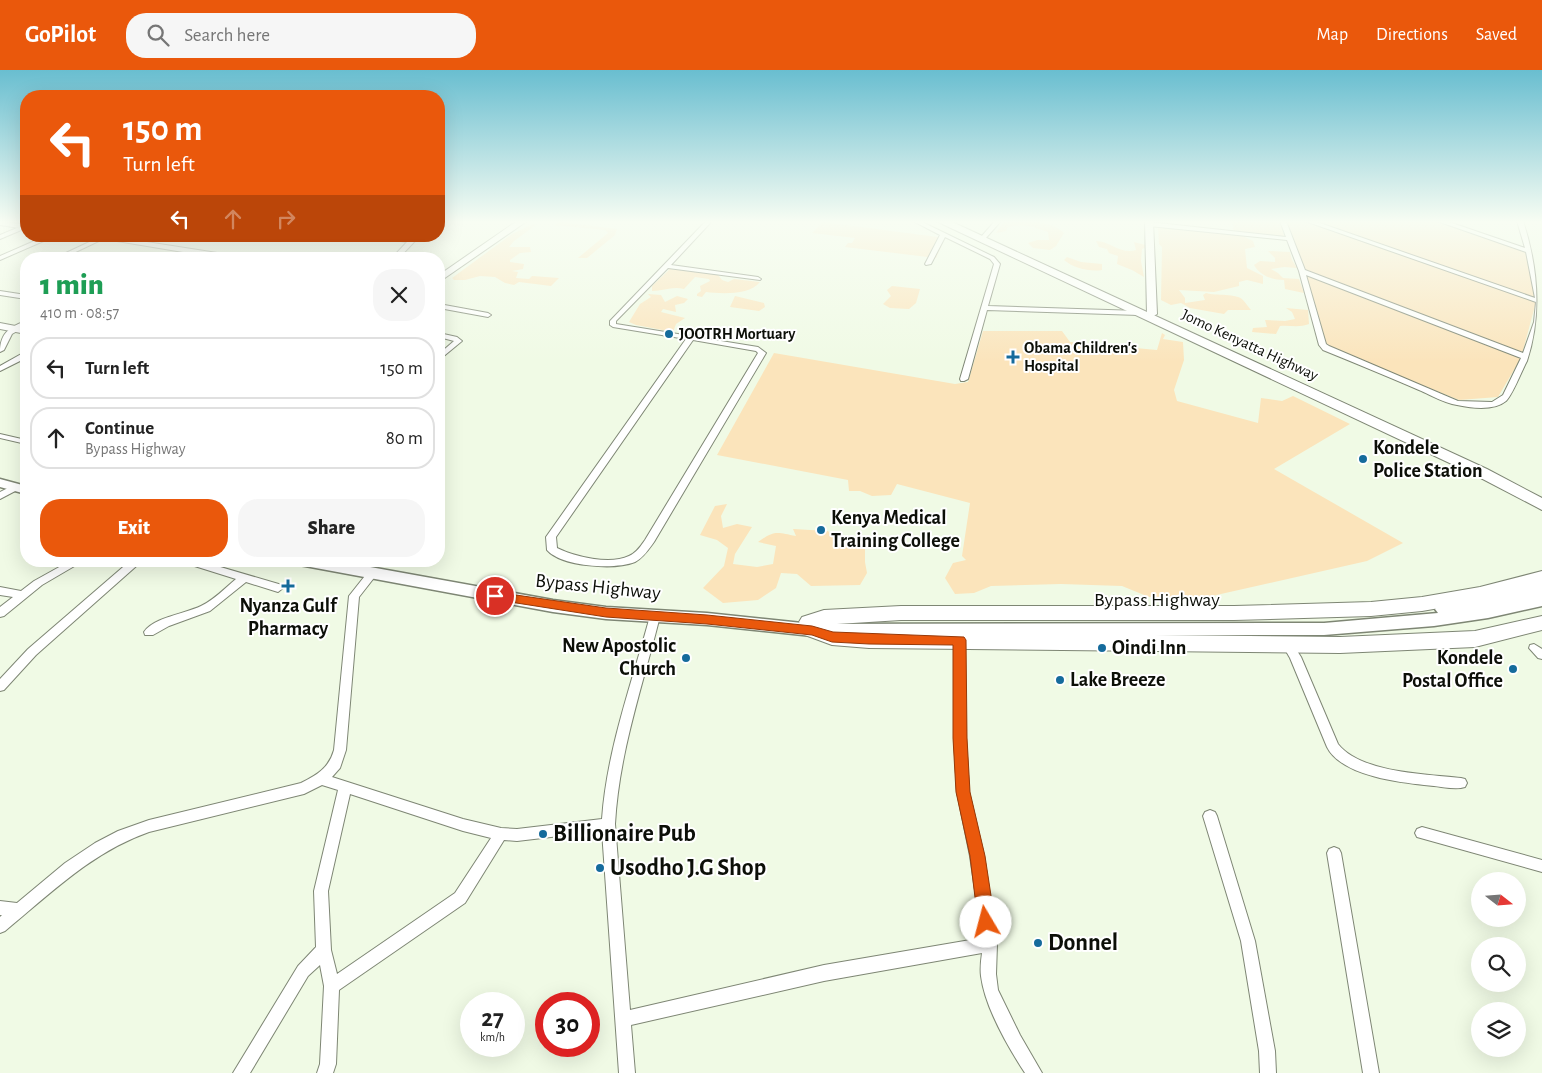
<!DOCTYPE html>
<meta charset="utf-8">
<style>
:root{--surface:#fff;--page:#f6f6f6;--text:#222;--muted:#767676;--line:#e0e0e0;--accent:#ea580c}
body{margin:0;font-family:"Alegreya Sans",sans-serif;background:var(--page);color:var(--text);height:100vh;display:flex;flex-direction:column;font-size:19px;white-space:nowrap}
*{box-sizing:border-box;margin:0}
p{font-size:16px;color:var(--muted)}
.icon{flex:none;width:28px;height:28px;fill:none;stroke:currentColor;stroke-width:2;stroke-linecap:round;stroke-linejoin:round}
.map{position:relative;flex:1;overflow:hidden}
.side{position:absolute;left:20px;top:182px;width:425px;height:315px;display:flex;flex-direction:column;background:var(--surface);border-radius:20px;box-shadow:0 5px 20px #0002}
.side>*{flex:none}
.top-card{position:absolute;left:20px;top:20px;width:425px;height:152px;border-radius:20px;box-shadow:0 5px 20px #0002;background:#ea580c;color:#fff;overflow:hidden}
.needle{width:32px;rotate:107deg}
.controls{position:absolute;left:1471px;top:802px;display:grid;gap:10px}
.controls a{display:grid;place-items:center;width:55px;height:55px;border-radius:50%;background:var(--surface);box-shadow:0 5px 20px #0002;font-size:25px}
.speed{position:absolute;left:460px;top:922px;display:flex;gap:10px;font-size:25px;font-weight:700;text-align:center}
.speed>*{display:grid;place-content:center;width:65px;height:65px;border-radius:50%;background:var(--surface);box-shadow:0 5px 20px #0002;line-height:1}
.speed small{font-size:12px;font-weight:400}
.speed .limit{border:8px solid #d22;background:#fff;color:#111}
.pin{position:absolute;display:grid;place-items:center;width:42px;height:42px;color:#fff;margin:-21px;border:2px solid #fff;border-radius:50%;box-shadow:0 1px 5px #0007}
.me{position:absolute;width:55px;margin:-28px;rotate:352deg;stroke-linejoin:round;filter:drop-shadow(0 0 4px #0008)}
.turn{display:flex;align-items:center;gap:18px;height:105px;padding:0 20px;font-size:22px}
.turn .icon{width:65px;height:65px;stroke-width:2.5}
.turn b{display:block;font-size:35px;line-height:42px}
.lanes{display:flex;align-items:center;height:48px;padding:0 20px;background:#0003;justify-content:center;gap:25px;direction:ltr}
.lanes .off{opacity:.35}
.round{display:grid;place-items:center;flex:none;width:52px;height:52px;border-radius:20px;background:var(--page)}
.headline{display:flex;align-items:center;justify-content:space-between;height:85px;padding:0 20px}
h1{font-size:30px;font-weight:800;line-height:38px;color:#1e9e55}
.cta{display:flex;gap:10px;margin-top:auto;padding:10px 20px}
.cta a{flex:1;height:58px;border-radius:20px;background:var(--accent);color:#fff;font-size:20px;font-weight:800;line-height:58px;text-align:center}
.cta a+a{background:var(--page);color:var(--text)}
ul{padding:0;list-style:none}
li{display:flex;align-items:center;gap:15px;height:62px;margin:0 10px 8px;padding:0 10px;border:2px solid var(--line);border-radius:20px}
li div{flex:1}
li b{display:block;font-size:19px}
li em{font-style:normal}
header{display:flex;align-items:center;gap:30px;box-sizing:border-box;height:70px;padding:0 25px;background:var(--accent);color:#fff}
header strong{font-size:24px}
nav{display:flex;gap:28px;margin-inline-start:auto;font-size:18px}
.search{width:350px;height:45px;background:var(--page);display:flex;align-items:center;gap:12px;box-sizing:border-box;padding:0 18px;border-radius:20px;color:var(--muted);font-size:19px}
.map>svg:first-child{display:block}
.green{fill:#fbe4bb}
.lines{fill:none;stroke-linecap:round;stroke-linejoin:round}
.street-casing{stroke:#7e8674;stroke-width:2}
.secondary-casing{stroke:#7e8674;stroke-width:2}
.primary-casing{stroke:#7e8674;stroke-width:3}
.highway-casing{stroke:#7e8674;stroke-width:2}
.street{fill:#fff;fill-rule:evenodd}
.secondary{fill:#fff;fill-rule:evenodd}
.primary{fill:#fff;fill-rule:evenodd}
.highway{fill:#fff;fill-rule:evenodd}
.route{fill:#ea580c;stroke:#983908}
.poi-dot{fill:#156b9c;stroke:#fff;stroke-width:2}
.labels{text-anchor:middle;dominant-baseline:central;stroke-width:4;stroke-linejoin:round;paint-order:stroke}
.far-poi-label{font-size:16px;font-weight:bold;fill:#0c0f08;stroke:#fff;text-anchor:start}
.far-street-label{font-size:16px;fill:#0c0f08;stroke:#fff}
.poi-label{font-size:20px;font-weight:bold;fill:#0c0f08;stroke:#fff;text-anchor:start}
.street-label{font-size:20px;fill:#0c0f08;stroke:#fff}
.near-poi-label{font-size:24px;font-weight:bold;fill:#0c0f08;stroke:#fff;text-anchor:start}
</style>
<header>
<strong>GoPilot</strong>
<div class="search"><svg class="icon" aria-label="search" viewBox="0 0 24 24"><circle cx="10" cy="10" r="6"/><path d="M15 15l6 6"/></svg>Search here</div>
<nav><a>Map</a><a>Directions</a><a>Saved</a></nav>
</header>
<div class="map">
<svg width="1542" height="1003" viewBox="0 0 1542 1003">
<rect width="100%" height="100%" fill="#f0fae5"/>
<!-- green -->
<path class="green" d="M1004,151c18,0 47,-2 60,12l-8,13 -6,4 -17,-2 -5,-5 9,-3h12l-1,-8c-14,-5 -28,-10 -41,-4l-1,3 -10,2z
M1232,151h48l5,17 -51,-6z
M1287,151h149l90,30 10,51 -15,56 -23,39 -39,3 -127,-51 -6,-5z
M561,152l56,7 -2,6 -28,23h-9l30,-25 -3,-3 -51,-5z
M823,152l122,16 -9,20 -91,-11 3,-4h4l3,-5 -43,-5z
M533,154l3,1 -22,16 -5,6h21l1,5 -11,1 -10,7v2l14,2 -1,5 -11,2 6,1 -2,6 13,1 3,-3 27,2 -8,8 -32,-4 -5,3 -9,-2 -10,-6 -15,-1 -15,4h-11l-2,-2 60,-44z
M1158,157l85,9 10,5 2,6 -10,2 2,19 16,8v8l-16,-4 -8,2v4l-25,6 -35,-2 6,8v5l20,-3 -2,-5 3,-2c10,3 31,0 37,7 3,3 5,7 8,10h-23l-4,4 -34,-6 -9,-5 -10,2 -10,-5 1,-53 -3,-3z
M1096,171c14,0 25,14 40,9l-2,-8 15,4 -7,3 -1,12 3,16 -12,-7 -15,-6 1,-8 -9,-3 -2,-4 -8,-2z
M1268,181l22,1 2,8 5,8 -13,-1 -13,2 7,4 5,5 16,1 5,14 -19,-4 -1,-9c-11,0 -24,-4 -30,-15l6,-4 15,1v-4z
M1067,187l14,5 21,2v6c-12,2 -29,-2 -38,-10z
M670,199l48,6 4,5 6,2 6,-3 26,3c-10,13 -38,12 -54,10l-4,5 -5,-1v-2l4,-3 -1,-5 10,-5 -1,-2 -14,-2 -11,12c-12,-3 -20,2 -32,2v-5z
M892,216l28,3 -4,14 -7,6 -19,-1 -7,-4 8,-8 -4,-6z
M648,224l13,1 4,7 12,-6 11,3 -4,4 -9,2 1,7 -13,-3 -2,3 24,6 -9,6 -3,8 -37,-7 -7,-3 11,-18 11,-7z
M735,226l29,7 1,4 -6,4 -29,-4z
M1286,238l22,2 1,14c-10,4 -19,1 -29,2l-4,8 -24,-2 1,-4 14,-1 -2,-7 20,1 10,-2 -3,-7z
M983,261h79l8,11 87,8 5,-17 3,2 -2,4 20,3 1,18 -10,30 3,11 81,22 3,-25 21,3 11,-5 57,28 -76,45 129,74 -36,18 -155,35 -63,1 -27,-11 -61,-2 -70,2 -17,7 -19,1 -10,-16 8,-15 13,-3 -4,-4 8,-53 -73,-19 -6,11 -19,1 -12,-5h-11l-1,-11 -131,-25 57,-102 181,31 13,-2z
M727,434l-6,12 2,12 14,-4 15,3 -17,27 -2,10 24,3 16,-3 3,-18 -18,-4c16,-12 19,-10 38,-6l-3,-7 35,2 11,13 26,-3v21l2,11 -7,12 -49,1 -14,-12 -16,-1 -5,15 -18,12 -35,3 -20,-15 21,-22 4,-18 -11,-8 -17,-5 15,-29z"/>
<g class="lines">
<!-- street casing -->
<g class="street-casing">
<path id="street" d="M445,151l-6,5v-5z
M706,151h6l-41,44 87,12 3,2 -1,1 -92,-12 -52,53v3l142,23 8,6 -112,189c-5,7 -11,16 -19,20 -20,8 -73,5 -88,-12l-1,-13 140,-198 -73,-12 -3,-2v-4zM693,270l63,11 2,2 -113,187c-4,6 -9,13 -16,16 -19,9 -54,1 -72,-8l-1,-11z
M913,151h7l74,36 6,7 -12,42 151,5 3,2 -3,2 -152,-5 -19,69 -4,2h-3l-1,-2 34,-115 -4,-5 -45,-22 -14,27 -5,1 -1,-1 15,-29z
M995,151h6l-16,18h-4v-2z
M1280,151h6l19,49 218,83 11,-31 2,-20 -231,-81h9l221,77 -9,-46 -89,-31h9l79,27 -8,-27h6c15,46 19,94 4,140 -5,9 -14,33 -21,40 -12,10 -35,7 -49,4 -13,-2 -26,-10 -38,-15 -32,-14 -64,-27 -96,-40l-4,-5 -20,-74 -12,-31 -138,-14 -3,-2 3,-2 137,15zM1306,205l215,83 -18,37 -11,7 -34,-1 -129,-55 -3,-2z
M24,155l2,1v2l-26,11v-4z
M46,166h9l-55,24v-4z
M366,166h20l25,3 5,-3h7l-9,6 -16,17h-7l16,-17z
M100,167l5,1 -44,21h-8z
M0,221l26,4v4l-26,-4z
M439,234l49,9 3,2 -3,2 -49,-9z
M26,251v5l-14,8 -8,16 -4,2c0,-18 9,-25 26,-31z
M439,263l18,4 5,4 -23,19v-6l15,-13 -15,-4z
M23,283h3v5l-26,13v-5z
M0,364l26,6v4l-26,-6z
M16,414l4,3 -1,2 -19,10v-7z
M70,491h13l-41,24 -38,31 -4,1v-10l13,-10 -13,-2v-8l21,4 13,-10z
M130,491h12l-106,94 -32,35 -4,1v-12l28,-30z
M183,491h17l82,24 1,3 -5,4 -32,-10 -36,29 -41,15 -16,9h-8l-1,-3c10,-15 41,-18 57,-26 13,-6 24,-18 35,-27l-51,-16z
M372,501l5,3 -18,23 -13,153 -6,18 -8,9 131,42 38,9 16,1 85,-10c5,-70 30,-136 48,-203l1,-3h8l1,3c-17,69 -41,136 -45,208l15,186 194,-45 158,-27 -12,-82 -13,-64 -3,-54v-98l1,-3h8l1,3 2,98 3,54 15,64 13,88 -1,30 2,16 22,45 22,38h-17c-17,-26 -40,-66 -44,-97 -1,-7 0,-16 1,-23l-158,28 -193,44 4,48h-16l-17,-242 -85,10 -13,-1 -39,63 -126,87 -3,74 -3,9h-16l3,-9 4,-78 -4,-21 -12,11 -58,97h-17l65,-107 18,-19 -2,-56 24,-101 -16,-5 -18,9 -155,38c-57,20 -98,61 -144,99l-5,2v-16l2,-2h-2v-14l17,2 48,-40 30,-20 23,-12 31,-11 152,-37c16,-8 28,-15 33,-33l15,-154 19,-24zM350,724l113,37 28,7 -36,55 -118,81 -6,-24 -3,-59z
M1288,572l4,1 9,14 37,87c23,29 88,30 123,34l4,1 2,4 -2,4c-9,3 -21,0 -31,-1 -30,-3 -92,-9 -107,-39l-37,-89 -7,-12 1,-3z
M1534,574l8,5v10l-4,-1 -9,-10 1,-3z
M1210,740l5,2 2,4 38,125 20,110 1,22h-16l-1,-22 -18,-110 -38,-125 2,-4z
M1422,757l120,33v12l-125,-35 -2,-4 2,-4z
M1334,777l5,2 2,4 38,220h-16l-36,-220 2,-4z"/>
</g>
<!-- secondary casing -->
<g class="secondary-casing">
<path id="secondary" d="M0,151l26,4v4l-26,-4z
M517,151h10l-88,61v-7z
M1145,151h8l4,93 -5,3 -5,-3z
M87,166h21l135,21 4,2h-22z
M0,253l26,5v6l-26,-5z"/>
</g>
<!-- primary casing -->
<g class="primary-casing">
<path id="primary" d="M0,409l26,7v8l-26,-7z
M297,491h40l216,39 53,7 101,6 105,11 512,-1 114,-10 -3,-4 3,-4 104,-23v12l-60,13 60,-13v12l-54,12 -54,8 -110,9 -512,1 -105,-11 -101,-6 -53,-7 -248,-46 -6,-1z"/>
</g>
<!-- highway casing -->
<g class="highway-casing">
<path id="highway" d="M936,151h14l537,248 55,29v12l-67,-35z
M1542,501v12l-62,18 -58,10 -51,5 -137,4h-333l-80,5 12,5 36,2 471,5 135,-6 67,-15v14l-67,17 -135,6 -471,-5 -37,-3 -27,-10 -3,-5 1,-2 -4,-6 3,-5 22,-7 77,-4h333l137,-4 51,-5 58,-10z"/>
</g>
<!-- street -->
<use href="#street" class="street"/>
<!-- secondary -->
<use href="#secondary" class="secondary"/>
<!-- primary -->
<use href="#primary" class="primary"/>
<!-- highway -->
<use href="#highway" class="highway"/>
</g>
<!-- sky -->
<linearGradient id="sky" x2="0" y2="1"><stop stop-color="#69bed0"/><stop offset="0.52" stop-color="#f8fdf3"/><stop offset="1" stop-color="#f8fdf3" stop-opacity="0"/></linearGradient>
<rect width="1542" height="292" fill="url(#sky)"/>
<!-- route -->
<path class="route" d="M495,522l111,16 101,7 105,11 21,6 131,5 2,3 1,98 3,54 15,64 10,66 -3,5 -6,3 -5,-3 -3,-5 -8,-66 -14,-64 -3,-54v-93l-84,-1 -37,-2 -20,-7 -105,-11 -101,-7 -115,-18 -2,-3 2,-3z"/>
<!-- markers -->
<g class="poi-dot">
<circle cx="669" cy="264" r="5"/>
<path d="M1010.5 279.5h5v5h5v5h-5v5h-5v-5h-5v-5h5z"/>
<circle cx="1363" cy="389" r="5"/>
<circle cx="821" cy="460" r="5"/>
<path d="M285.5 508.5h5v5h5v5h-5v5h-5v-5h-5v-5h5z"/>
<circle cx="1102" cy="578" r="5"/>
<circle cx="686" cy="588" r="5"/>
<circle cx="1513" cy="599" r="5"/>
<circle cx="1060" cy="610" r="5"/>
<circle cx="543" cy="764" r="5"/>
<circle cx="600" cy="798" r="5"/>
<circle cx="1038" cy="873" r="5"/>
</g>
<g class="labels">
<!-- far-poi labels -->
<g class="far-poi-label">
<text x="679" y="264">JOOTRH Mortuary</text>
<text x="1024" y="278">Obama Children's<tspan x="1024" dy="18">Hospital</tspan></text>
</g>
<!-- far-street labels -->
<g class="far-street-label">
<text transform="translate(1250 275) rotate(25)">Jomo Kenyatta Highway</text>
</g>
<!-- poi labels -->
<g class="poi-label">
<text x="1373" y="378">Kondele<tspan x="1373" dy="23">Police Station</tspan></text>
<text x="831" y="448">Kenya Medical<tspan x="831" dy="23">Training College</tspan></text>
<text x="288" y="536" text-anchor="middle">Nyanza Gulf<tspan x="288" dy="23">Pharmacy</tspan></text>
<text x="676" y="576" text-anchor="end">New Apostolic<tspan x="676" dy="23">Church</tspan></text>
<text x="1112" y="578">Oindi Inn</text>
<text x="1503" y="588" text-anchor="end">Kondele<tspan x="1503" dy="23">Postal Office</tspan></text>
<text x="1070" y="610">Lake Breeze</text>
</g>
<!-- street labels -->
<g class="street-label">
<text transform="translate(598 517) rotate(6)">Bypass Highway</text>
<text x="1157" y="530">Bypass Highway</text>
</g>
<!-- near-poi labels -->
<g class="near-poi-label">
<text x="553" y="764">Billionaire Pub</text>
<text x="610" y="798">Usodho J.G Shop</text>
<text x="1048" y="873">Donnel</text>
</g>
</g>
</svg>
<div class="controls">
<a><svg class="needle" viewBox="-14 -14 28 28"><path d="M0-13l5 13h-10z" fill="#e53935"/><path d="M0 13l5-13h-10z" fill="#767676"/></svg></a>
<a><svg class="icon" aria-label="search" viewBox="0 0 24 24"><circle cx="10" cy="10" r="6"/><path d="M15 15l6 6"/></svg></a>
<a><svg class="icon" aria-label="layers" viewBox="0 0 24 24"><path d="M12 4l9 5-9 5-9-5zM3 14l9 5 9-5"/></svg></a>
</div>
<div class="speed"><div>27<small>km/h</small></div><div class="limit">30</div></div>
<div class="pin" style="left:495px;top:526px;background:#d93025"><svg class="icon" aria-label="arrive" viewBox="0 0 24 24"><path d="M6 21V4h12l-3 4 3 4H6"/></svg></div>
<svg class="me" style="left:986px;top:852px" viewBox="-20 -20 40 40"><circle r="19" fill="#fff"/><path d="M0-13L10 11 0 6-10 11z" fill="#ea580c"/></svg>
<div class="top-card">
<div class="turn"><svg class="icon" aria-label="left" viewBox="0 0 24 24"><path d="M17 20v-9H6M10 6l-5 5 5 5"/></svg><div><b>150 m</b>Turn left</div></div>
<div class="lanes"><svg class="icon" aria-label="left" viewBox="0 0 24 24"><path d="M17 20v-9H6M10 6l-5 5 5 5"/></svg><svg class="icon off" aria-label="ahead" viewBox="0 0 24 24"><path d="M12 20V5M6 11l6-6 6 6"/></svg><svg class="icon off" aria-label="right" viewBox="0 0 24 24"><path d="M7 20v-9h11M14 6l5 5-5 5"/></svg></div>
</div>
<section class="side">
<div class="headline"><div><h1>1 min</h1><p>410 m · 08:57</p></div><a class="round"><svg class="icon" aria-label="close" viewBox="0 0 24 24"><path d="M6 6l12 12M18 6L6 18"/></svg></a></div>
<ul>
<li><svg class="icon" aria-label="left" viewBox="0 0 24 24"><path d="M17 20v-9H6M10 6l-5 5 5 5"/></svg><div><b>Turn left</b></div><em>150 m</em></li>
<li><svg class="icon" aria-label="ahead" viewBox="0 0 24 24"><path d="M12 20V5M6 11l6-6 6 6"/></svg><div><b>Continue</b><p>Bypass Highway</p></div><em>80 m</em></li>
</ul>
<div class="cta"><a>Exit</a><a>Share</a></div>
</section>
</div>
